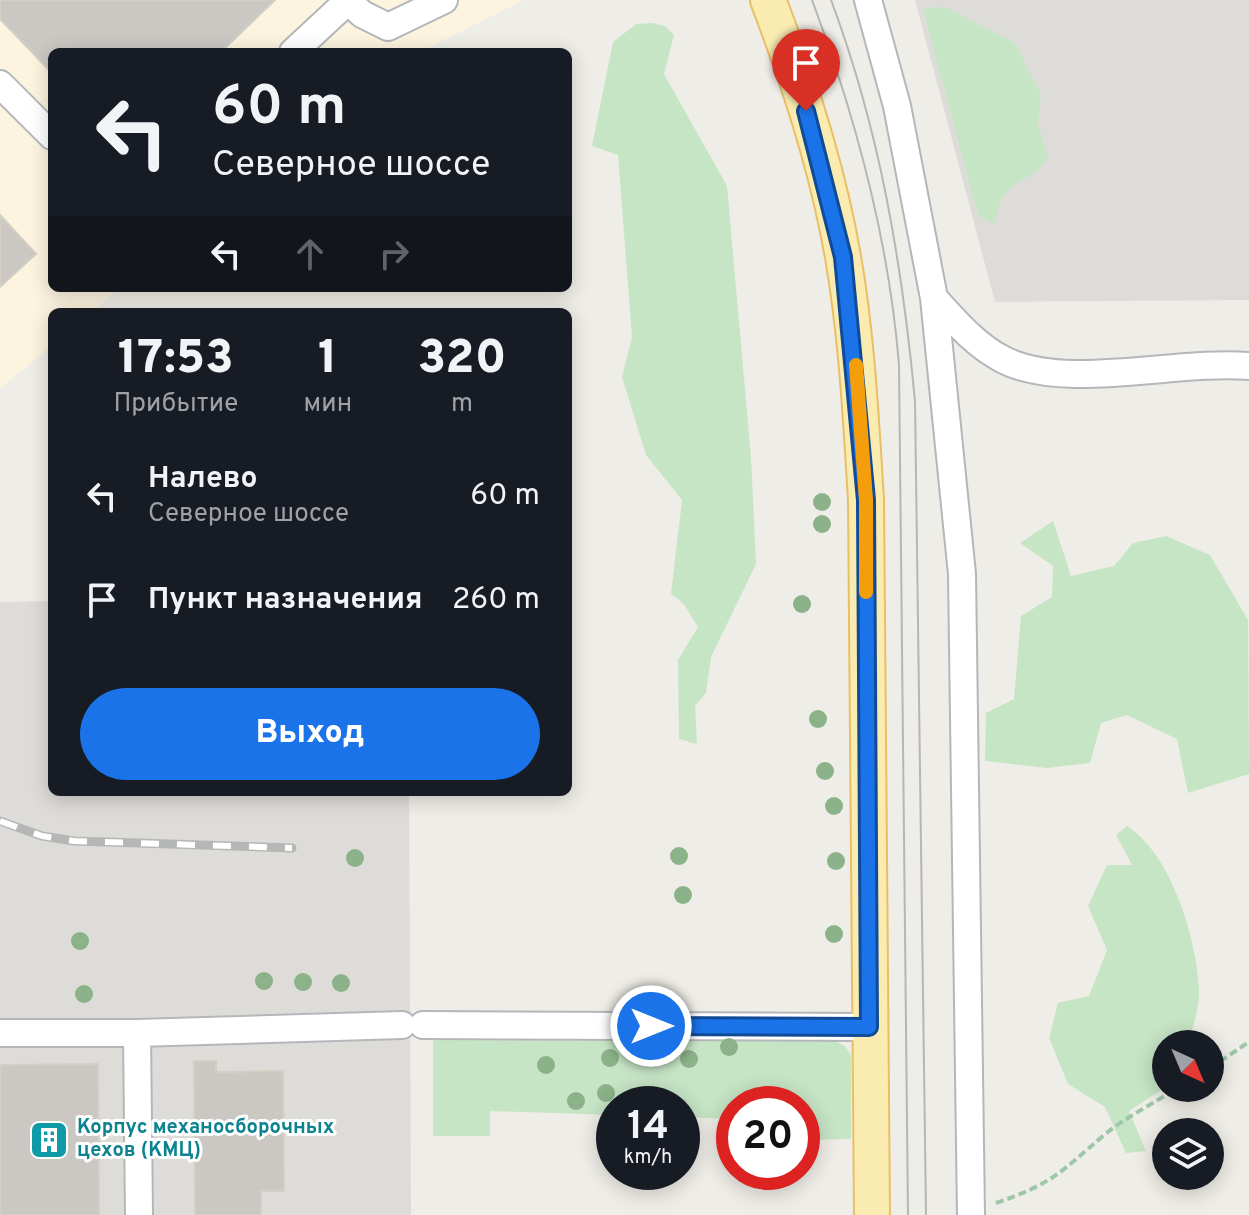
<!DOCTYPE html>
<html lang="ru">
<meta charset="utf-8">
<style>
:root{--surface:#171b24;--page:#20242c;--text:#f1f3f6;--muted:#9ea1a6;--accent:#1a73e8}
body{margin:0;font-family:Overpass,sans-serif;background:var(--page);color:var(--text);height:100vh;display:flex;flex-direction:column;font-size:30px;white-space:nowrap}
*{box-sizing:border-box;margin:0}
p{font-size:26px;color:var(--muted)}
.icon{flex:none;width:44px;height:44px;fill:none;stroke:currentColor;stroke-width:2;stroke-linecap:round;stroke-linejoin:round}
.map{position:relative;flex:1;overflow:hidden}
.side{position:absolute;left:48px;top:308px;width:524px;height:488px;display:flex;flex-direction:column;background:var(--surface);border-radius:12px;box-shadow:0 4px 20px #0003}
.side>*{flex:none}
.top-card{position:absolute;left:48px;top:48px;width:524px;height:244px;border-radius:12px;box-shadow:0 4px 20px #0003;background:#171b24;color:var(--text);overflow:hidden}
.needle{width:52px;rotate:136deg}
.fabs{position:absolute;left:1152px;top:1030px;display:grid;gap:16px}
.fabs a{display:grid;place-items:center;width:72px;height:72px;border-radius:50%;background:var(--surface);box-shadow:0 4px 20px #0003;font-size:40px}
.speed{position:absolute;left:596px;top:1086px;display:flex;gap:16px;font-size:40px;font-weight:700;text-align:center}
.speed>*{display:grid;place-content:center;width:104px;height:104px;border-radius:50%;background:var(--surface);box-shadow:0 4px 20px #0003;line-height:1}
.speed small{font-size:20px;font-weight:400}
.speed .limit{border:12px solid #d22;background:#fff;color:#111}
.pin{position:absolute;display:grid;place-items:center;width:68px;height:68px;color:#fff;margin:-82px -34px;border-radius:50% 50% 50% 0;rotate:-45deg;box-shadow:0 0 8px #0007}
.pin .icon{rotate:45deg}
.me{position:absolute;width:88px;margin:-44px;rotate:90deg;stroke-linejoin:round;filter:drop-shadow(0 0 6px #0008)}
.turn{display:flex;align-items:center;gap:28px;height:168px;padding:0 32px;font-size:36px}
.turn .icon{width:104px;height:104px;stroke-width:2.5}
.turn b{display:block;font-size:56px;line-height:68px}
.lanes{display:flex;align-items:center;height:76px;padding:0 32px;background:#0003;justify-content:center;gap:40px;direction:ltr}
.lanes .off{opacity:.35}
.eta{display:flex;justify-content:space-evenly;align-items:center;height:136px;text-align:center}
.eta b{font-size:48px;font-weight:800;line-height:56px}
.button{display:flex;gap:16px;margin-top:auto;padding:16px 32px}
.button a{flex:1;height:92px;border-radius:48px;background:var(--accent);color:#fff;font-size:32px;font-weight:800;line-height:92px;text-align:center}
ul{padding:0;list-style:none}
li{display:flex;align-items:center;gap:24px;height:104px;padding:0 32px}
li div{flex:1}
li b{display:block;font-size:30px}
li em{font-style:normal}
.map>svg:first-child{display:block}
.commercial{fill:#fcf4df}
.industrial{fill:#dedcd9}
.green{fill:#c6e5c5}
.building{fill:#cbc8c4;stroke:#d4cfc5;stroke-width:2}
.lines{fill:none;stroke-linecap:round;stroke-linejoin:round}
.minor-casing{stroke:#b4b7ba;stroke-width:30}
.major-casing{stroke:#e9bf66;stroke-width:38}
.path{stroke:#9ec6a8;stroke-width:4;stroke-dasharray:8 4;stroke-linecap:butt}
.minor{stroke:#fff;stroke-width:26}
.major{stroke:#faecb1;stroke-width:34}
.tram{stroke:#b5b6b6;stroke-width:2}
.rail-casing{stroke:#b5b6b6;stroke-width:9}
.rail{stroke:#fff;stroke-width:6;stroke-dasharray:18;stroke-linecap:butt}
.tree{fill:#8bb288}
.route-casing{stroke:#114b97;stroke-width:20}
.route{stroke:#1a73e8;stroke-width:14}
.slow{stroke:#f59e0b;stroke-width:14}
.labels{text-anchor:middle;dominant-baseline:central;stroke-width:6;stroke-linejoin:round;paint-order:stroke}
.culture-label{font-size:20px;font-weight:bold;fill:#0d838f;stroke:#fff;text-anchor:start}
</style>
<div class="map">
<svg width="1249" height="1215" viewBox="0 0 1249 1215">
<rect width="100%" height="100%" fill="#efede7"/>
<!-- commercial -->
<path class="commercial" d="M0,0h524l-104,52h-368v236h68l-28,24h-40v33l-52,44z"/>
<!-- industrial -->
<path class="industrial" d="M915,0h334v300l-254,2z
M52,601v191h357l2,423h-411v-613z"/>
<!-- green -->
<path class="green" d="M935,7l12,1 68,35 26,52 -3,29 10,34c-9,17 -31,21 -44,37 -7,9 -5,20 -11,29l-15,-9 -55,-206z
M652,23l13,3 9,9 -10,39 63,112 24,271 5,107 -45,93 -5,36 -11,13 2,38 -18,-5 -1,-79 20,-33 -15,-24 -12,-9 11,-94 -36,-45 -24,-78 10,-40 -14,-182 -26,-9 21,-104 23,-18z
M1053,521l18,55 43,-10 19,-23 33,-7 44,19 38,65 1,154 -61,19 -11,-54 -50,-24 -26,8 -11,40 -43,5 -62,-7 1,-48 28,-14 7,-83 31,-19 1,-31 -33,-23z
M1127,826c44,28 70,112 72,164 1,17 -7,37 -10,54h-23v43l-37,24 17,40 -20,2 -21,-46 -37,-23 -19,-46 9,-35 31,-7 18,-46 -19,-44 19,-41h25l-16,-30z
M433,1040l402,1 10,5 6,9v84l-49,1v-36h-68v15l-52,-2v-13h-68v11l-124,-4v25h-57z"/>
<!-- building -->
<path class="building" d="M0,0h275l-54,52h-169v21l-52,-54z
M0,215l36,39 -36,33z
M194,1061h22v11l67,-1 1,120h-23v24h-66z
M98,1064l1,151h-99v-150z"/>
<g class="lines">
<!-- minor casing -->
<g class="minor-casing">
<path id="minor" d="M868,0l29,106 37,192 28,276 9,641
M348,1l14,13 26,13 56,-27
M293,52l56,-52
M0,84l52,52
M934,298c21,23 42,48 70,62 62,31 172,0 245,6
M423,1025l446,2
M0,1033h137l265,-8
M137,1033l2,182"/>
</g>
<!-- major casing -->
<g class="major-casing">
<path id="major" d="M768,0c32,83 60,170 75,257 14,80 18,163 23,243l6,715"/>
</g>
<!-- path -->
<path class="path" d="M1210,1068l39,-26
M996,1203c56,-19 65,-31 108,-68 22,-18 50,-32 74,-47"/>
<!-- minor -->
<use href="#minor" class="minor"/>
<!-- major -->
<use href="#major" class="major"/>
<!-- tram -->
<path class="tram" d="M812,0c44,118 77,239 87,365l9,850
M831,0c49,131 71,263 84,401l11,814"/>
<!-- rail casing -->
<g class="rail-casing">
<path id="rail" d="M0,821l42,15 32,5 218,7"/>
</g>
<!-- rail -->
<use href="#rail" class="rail"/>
</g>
<!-- trees -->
<g class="tree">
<circle cx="822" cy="502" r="9"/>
<circle cx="822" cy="524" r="9"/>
<circle cx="802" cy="604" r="9"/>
<circle cx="818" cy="719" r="9"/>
<circle cx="825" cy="771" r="9"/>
<circle cx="834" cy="806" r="9"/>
<circle cx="679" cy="856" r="9"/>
<circle cx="355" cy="858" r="9"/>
<circle cx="836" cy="861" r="9"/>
<circle cx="683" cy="895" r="9"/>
<circle cx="834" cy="934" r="9"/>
<circle cx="80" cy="941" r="9"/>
<circle cx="264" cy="981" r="9"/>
<circle cx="303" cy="982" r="9"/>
<circle cx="341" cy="983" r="9"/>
<circle cx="84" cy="994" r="9"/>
<circle cx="729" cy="1047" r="9"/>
<circle cx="610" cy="1058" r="9"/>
<circle cx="689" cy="1059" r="9"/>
<circle cx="546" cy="1065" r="9"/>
<circle cx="606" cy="1093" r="9"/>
<circle cx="576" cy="1101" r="9"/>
</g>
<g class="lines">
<!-- route casing -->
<g class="route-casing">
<path id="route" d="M651,1026l218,1 -3,-527 -23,-243 -37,-146"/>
</g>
<!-- route -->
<use href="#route" class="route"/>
<!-- slow -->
<path class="slow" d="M856,365l10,135v92"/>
</g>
<!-- icons -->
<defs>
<g id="building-square" transform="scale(2)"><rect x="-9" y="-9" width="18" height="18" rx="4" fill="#0f9aa8" stroke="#fff"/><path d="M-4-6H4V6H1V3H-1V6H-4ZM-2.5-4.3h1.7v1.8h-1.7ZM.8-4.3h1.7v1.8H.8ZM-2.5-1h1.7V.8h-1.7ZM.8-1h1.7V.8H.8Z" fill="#fff"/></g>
</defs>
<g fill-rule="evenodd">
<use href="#building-square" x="49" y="1140"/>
</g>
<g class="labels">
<!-- culture labels -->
<g class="culture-label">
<text x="77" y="1128">Корпус механосборочных<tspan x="77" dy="23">цехов (КМЦ)</tspan></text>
</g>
</g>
</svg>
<div class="fabs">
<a><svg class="needle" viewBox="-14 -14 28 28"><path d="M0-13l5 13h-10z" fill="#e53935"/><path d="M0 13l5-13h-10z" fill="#9ea1a6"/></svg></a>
<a><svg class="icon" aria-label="layers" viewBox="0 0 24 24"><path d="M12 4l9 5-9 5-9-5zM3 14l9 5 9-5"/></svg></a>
</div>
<div class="speed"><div>14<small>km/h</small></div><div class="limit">20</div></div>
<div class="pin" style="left:806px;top:111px;background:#d93025"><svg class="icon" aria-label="arrive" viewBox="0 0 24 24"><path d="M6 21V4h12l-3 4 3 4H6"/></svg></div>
<svg class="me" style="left:651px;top:1026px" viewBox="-20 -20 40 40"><circle r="17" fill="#1a73e8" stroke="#fff" stroke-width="3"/><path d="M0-11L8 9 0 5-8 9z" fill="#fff"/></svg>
<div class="top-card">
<div class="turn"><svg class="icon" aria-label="left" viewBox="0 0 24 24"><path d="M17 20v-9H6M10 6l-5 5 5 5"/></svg><div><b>60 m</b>Северное шоссе</div></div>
<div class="lanes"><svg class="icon" aria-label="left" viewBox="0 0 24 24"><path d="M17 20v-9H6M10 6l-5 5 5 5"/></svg><svg class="icon off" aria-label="ahead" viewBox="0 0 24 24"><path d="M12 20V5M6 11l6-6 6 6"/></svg><svg class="icon off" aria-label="right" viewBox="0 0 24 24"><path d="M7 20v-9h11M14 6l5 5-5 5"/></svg></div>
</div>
<section class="side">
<div class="eta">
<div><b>17:53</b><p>Прибытие</p></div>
<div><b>1</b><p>мин</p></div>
<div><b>320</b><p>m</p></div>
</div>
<ul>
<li><svg class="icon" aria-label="left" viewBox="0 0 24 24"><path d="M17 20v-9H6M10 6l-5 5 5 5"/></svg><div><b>Налево</b><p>Северное шоссе</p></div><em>60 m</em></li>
<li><svg class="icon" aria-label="arrive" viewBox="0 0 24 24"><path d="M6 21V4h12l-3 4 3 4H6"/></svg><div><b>Пункт назначения</b></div><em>260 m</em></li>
</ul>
<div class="button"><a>Выход</a></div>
</section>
</div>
